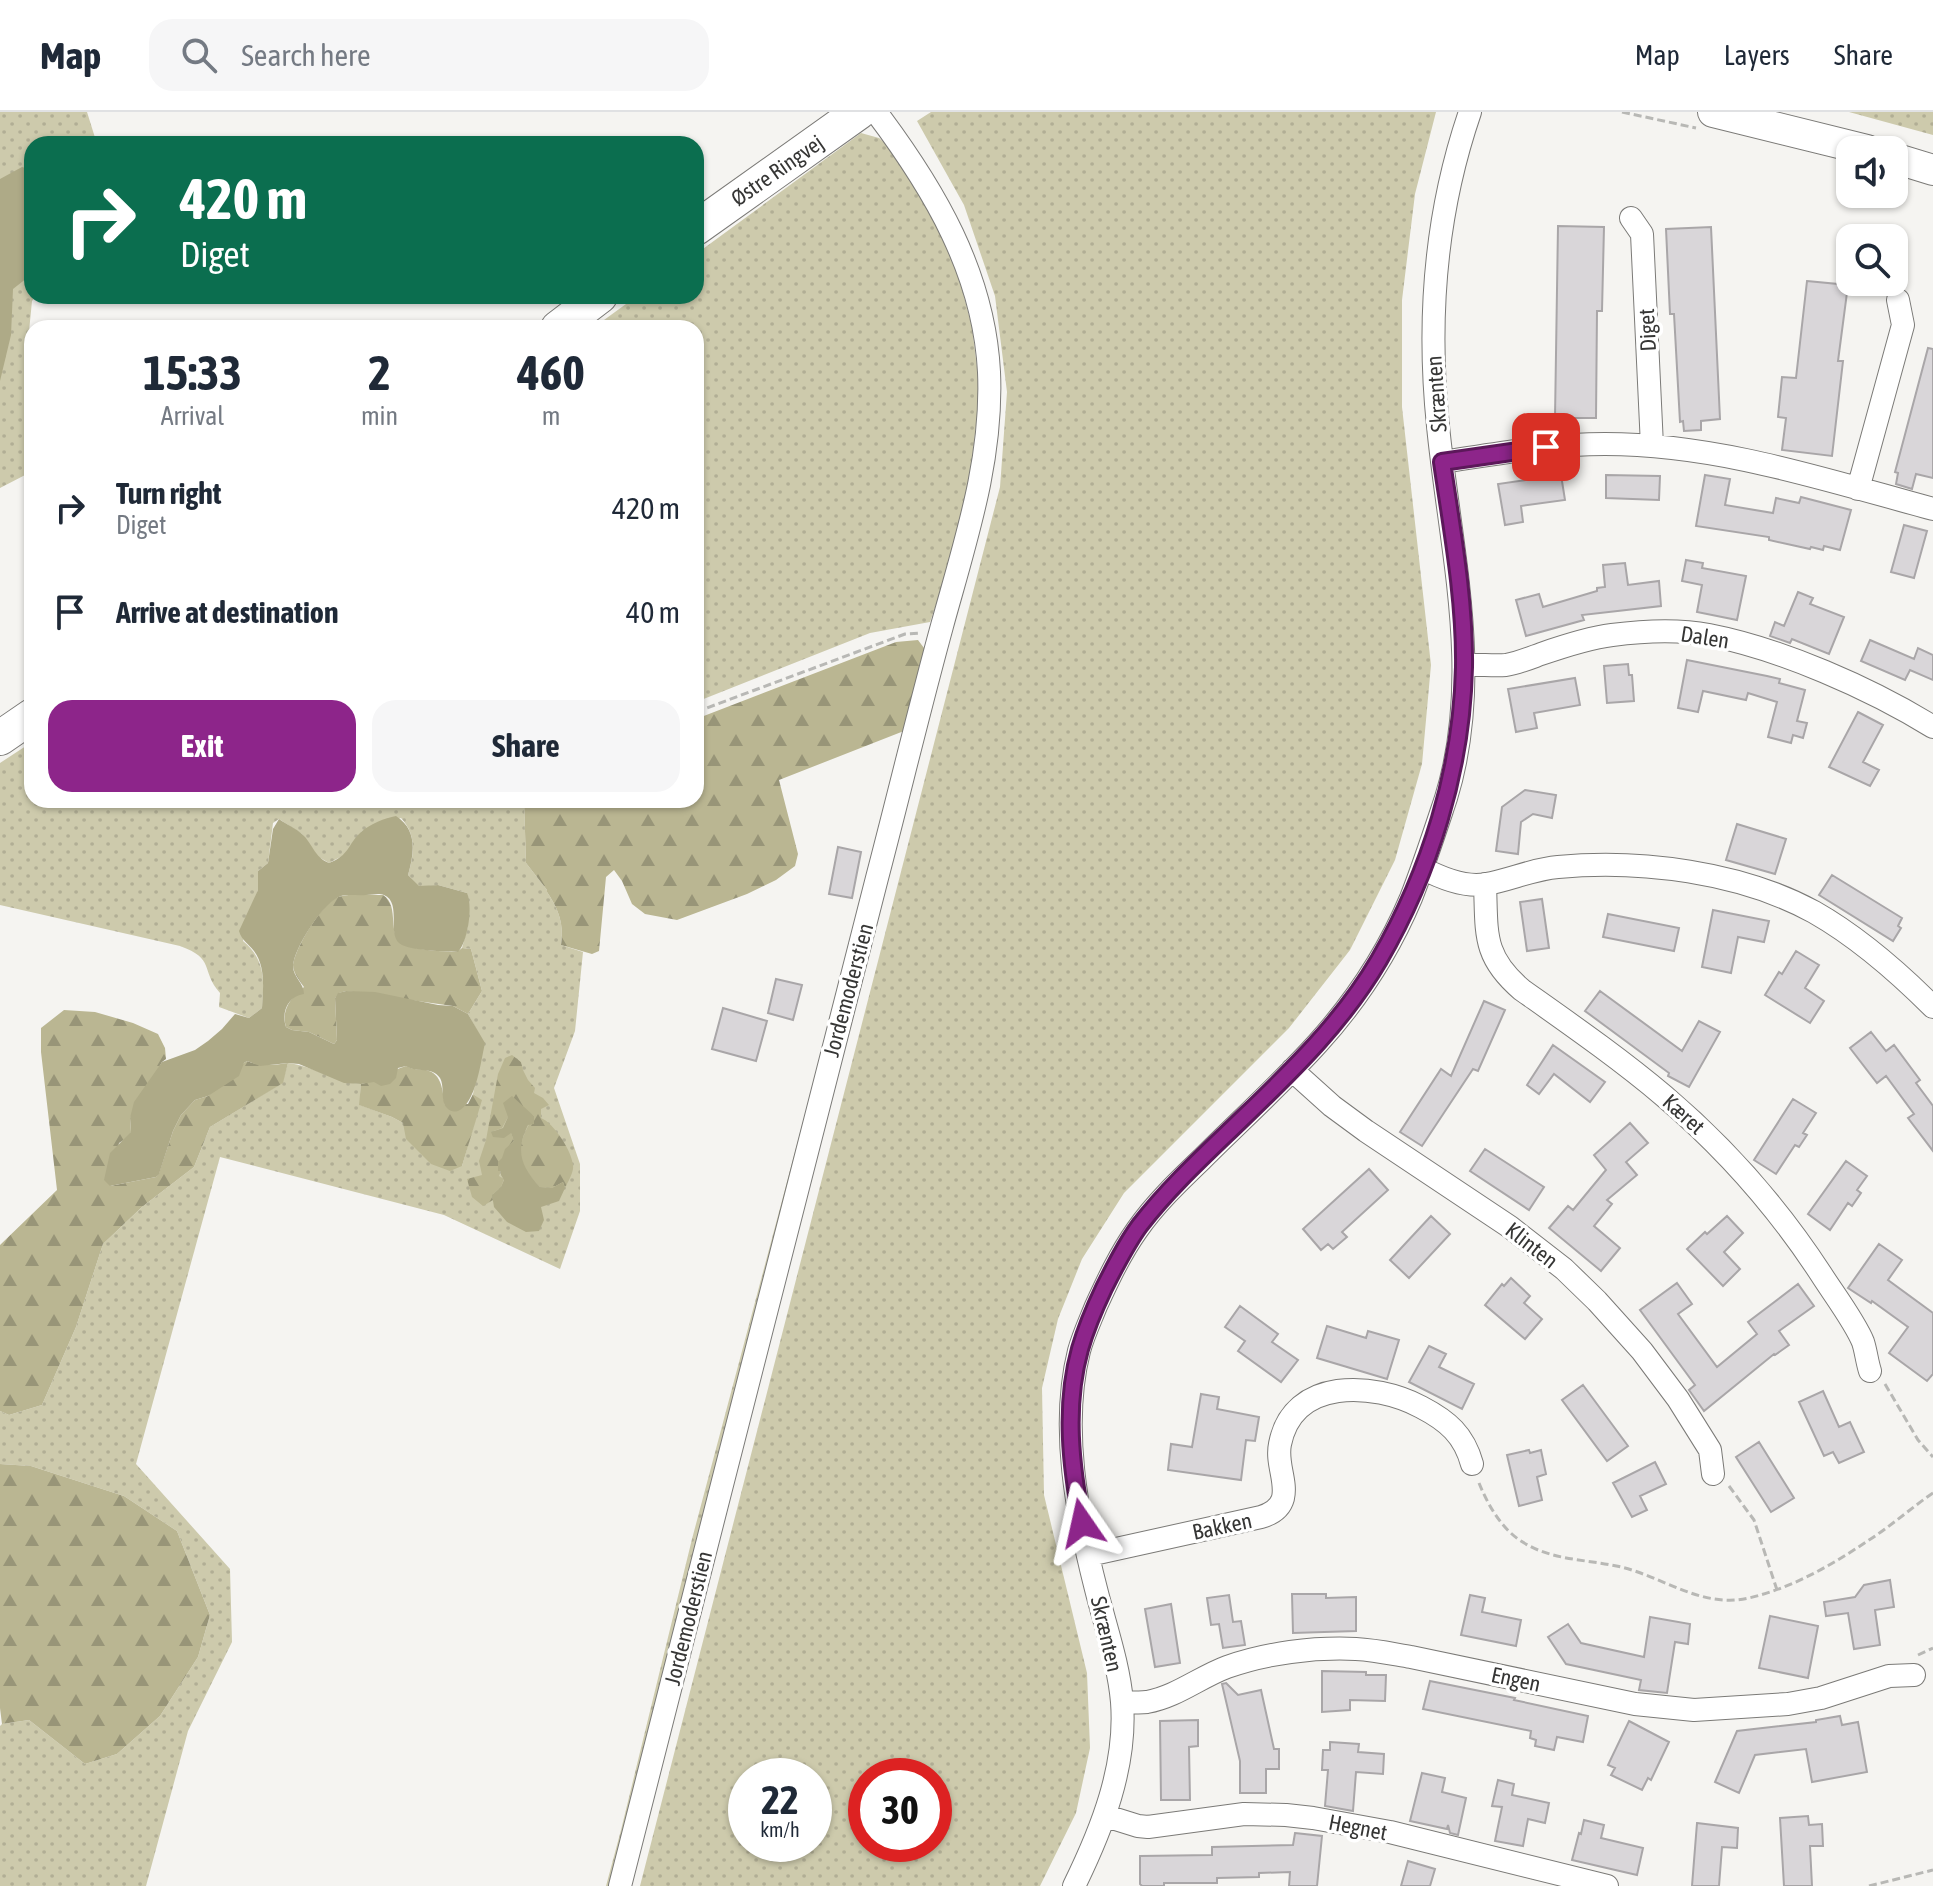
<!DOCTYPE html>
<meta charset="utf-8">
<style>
:root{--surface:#fff;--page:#f6f6f7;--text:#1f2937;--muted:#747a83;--line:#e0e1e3;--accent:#8d258a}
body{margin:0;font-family:"Asap Condensed",sans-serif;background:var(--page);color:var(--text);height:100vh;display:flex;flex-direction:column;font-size:30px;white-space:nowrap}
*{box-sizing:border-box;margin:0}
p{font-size:26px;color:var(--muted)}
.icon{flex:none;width:44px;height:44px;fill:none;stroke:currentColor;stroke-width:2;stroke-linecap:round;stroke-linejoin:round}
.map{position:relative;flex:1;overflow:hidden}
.details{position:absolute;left:24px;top:208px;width:680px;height:488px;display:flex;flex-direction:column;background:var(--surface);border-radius:24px;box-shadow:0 2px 6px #0004}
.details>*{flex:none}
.guide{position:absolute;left:24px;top:24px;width:680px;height:168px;border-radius:24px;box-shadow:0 2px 6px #0004;background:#0b6e4f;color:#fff;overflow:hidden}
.controls{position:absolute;left:1836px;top:24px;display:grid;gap:16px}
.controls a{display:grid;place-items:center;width:72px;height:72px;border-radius:16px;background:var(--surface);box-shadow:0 2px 6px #0004;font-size:40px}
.speed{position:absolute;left:728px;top:1646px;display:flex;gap:16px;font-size:40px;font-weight:700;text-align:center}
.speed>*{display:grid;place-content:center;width:104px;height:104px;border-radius:50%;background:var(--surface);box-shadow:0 2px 6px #0004;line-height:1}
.speed small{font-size:20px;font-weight:400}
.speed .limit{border:12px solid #d22;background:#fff;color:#111}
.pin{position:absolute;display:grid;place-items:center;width:68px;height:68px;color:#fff;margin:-34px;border-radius:16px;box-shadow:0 4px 12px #0006}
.me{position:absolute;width:88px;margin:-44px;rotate:349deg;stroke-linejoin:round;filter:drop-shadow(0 0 6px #0008)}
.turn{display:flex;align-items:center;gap:28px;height:168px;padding:0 24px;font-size:36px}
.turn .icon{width:104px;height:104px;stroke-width:2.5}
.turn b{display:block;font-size:56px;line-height:68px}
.eta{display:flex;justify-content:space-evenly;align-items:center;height:136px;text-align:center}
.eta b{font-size:48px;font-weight:700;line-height:56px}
.primary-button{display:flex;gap:16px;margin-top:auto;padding:16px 24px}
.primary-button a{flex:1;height:92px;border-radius:24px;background:var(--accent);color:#fff;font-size:32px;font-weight:700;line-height:92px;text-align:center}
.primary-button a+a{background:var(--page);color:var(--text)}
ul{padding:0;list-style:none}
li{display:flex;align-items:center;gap:24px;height:104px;padding:0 24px}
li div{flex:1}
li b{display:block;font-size:30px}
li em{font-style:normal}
header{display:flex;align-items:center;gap:48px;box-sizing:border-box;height:112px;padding:0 40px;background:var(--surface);border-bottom:2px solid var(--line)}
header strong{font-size:38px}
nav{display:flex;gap:44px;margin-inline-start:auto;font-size:28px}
.search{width:560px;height:72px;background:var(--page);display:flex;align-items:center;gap:20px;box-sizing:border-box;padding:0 28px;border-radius:24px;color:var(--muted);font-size:30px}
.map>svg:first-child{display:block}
.grass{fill:url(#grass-dots);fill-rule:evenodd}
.forest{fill:url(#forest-firs)}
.water{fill:#aeaa87}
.building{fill:#d9d6d9;stroke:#a9a6a8;stroke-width:2}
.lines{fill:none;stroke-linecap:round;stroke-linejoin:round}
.street-casing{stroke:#7b7a77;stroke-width:24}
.secondary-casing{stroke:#7b7a77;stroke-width:32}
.primary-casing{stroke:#7b7a77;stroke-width:36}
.path{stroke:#b8b8b5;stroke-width:3;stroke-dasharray:8 4;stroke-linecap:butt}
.street{stroke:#fff;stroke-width:22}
.secondary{stroke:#fff;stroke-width:30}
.primary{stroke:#fff;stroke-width:34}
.route-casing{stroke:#5c185a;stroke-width:20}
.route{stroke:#8d258a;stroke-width:14}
.labels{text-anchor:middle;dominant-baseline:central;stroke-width:7;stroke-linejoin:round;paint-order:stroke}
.street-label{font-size:22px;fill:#363635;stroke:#fff}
</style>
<header>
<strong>Map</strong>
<div class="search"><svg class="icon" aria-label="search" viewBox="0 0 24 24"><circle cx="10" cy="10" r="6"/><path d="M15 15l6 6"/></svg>Search here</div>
<nav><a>Map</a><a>Layers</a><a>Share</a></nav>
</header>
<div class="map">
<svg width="1933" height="1774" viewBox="0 0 1933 1774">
<defs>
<pattern id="grass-dots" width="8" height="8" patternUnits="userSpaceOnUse" patternTransform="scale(2)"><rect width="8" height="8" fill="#cdcaac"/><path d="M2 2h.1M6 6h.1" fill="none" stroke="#b1ae95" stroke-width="1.8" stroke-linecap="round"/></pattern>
<pattern id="forest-firs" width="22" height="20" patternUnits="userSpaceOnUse" patternTransform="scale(2)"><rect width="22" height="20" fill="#bab692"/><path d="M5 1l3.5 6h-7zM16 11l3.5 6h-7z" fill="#989578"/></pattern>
</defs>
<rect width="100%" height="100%" fill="#f5f4f1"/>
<!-- grass -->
<path class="grass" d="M0,0h87l10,32h-65v152h4l-4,5 -7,71 4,101 -29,15z
M931,0h505l-21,82 -13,106v107l29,258 -9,99 -27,96 -45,90 -61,78 -165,165 -42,66 -24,60 -16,69 2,107 43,178 3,75 -14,65 -36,73h-400l360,-1399 7,-95 -12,-96 -31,-91 -47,-84zM814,1664v68h-68v-68zM934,1664v68h-68v-68z
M1849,0h84v23z
M861,21l18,5 15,13 58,99 20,77 8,64 -9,77 -20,94 -21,60 -60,11 -174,69v-374h-103l44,-32h59v-42z
M32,630v58h492l2,63 21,27v2c12,18 17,32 14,53l22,7 -8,79 -21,57 26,76v47l-20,58 -116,-54 -224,-58 -84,307 94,105 2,73 -44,89 -42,155h-146v-160l2,-2 27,-4 56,44 32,-10 43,-38 38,-59 12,-42 -33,-84 -53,-35 -93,-30 -31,-2v-53l9,4 33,-10 34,-78 27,-83 39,-37 52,-40 16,-40 72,-44 6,-20c26,3 47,19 73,21l-1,21 32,12 11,6 59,43 19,-66 -8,-6 11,-51 -16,-29 14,-23 -11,-42 -9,-1 6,-22 -1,-33 -29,-8 -19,2 -11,-12c6,-20 9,-40 -7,-57l-39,13 -16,23 -17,9 -12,-7 -15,-22 -23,-15 -6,4 -5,40 -10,8v19l-15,51c23,19 21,40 19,67l-13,10 -30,-11 1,-14c-20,-23 -4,-34 -40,-47l-180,-41v-142z
M813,972l4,1 -203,801h-8l15,-56 71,-291z"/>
<!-- forest -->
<path class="forest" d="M918,528l9,12 -18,77 -130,51 19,74 -3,12 -19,14 -29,14 -70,26 -32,-6 -13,-10 -10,-23 -8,-11 -8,7 -7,74 -7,3 -31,-9c3,-21 -2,-35 -14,-53v-2l-21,-27 -2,-63h172v-81l200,-77z
M383,783c18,11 2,42 22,50 16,6 36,6 52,7l5,-4 9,1 11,42 -14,23 -15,-8 -107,-15 -7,2 -4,5 2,42 -3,4 -25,-12 -17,-2 -6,-3c-5,-18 5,-29 18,-40 -4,-6 -11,-14 -11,-22 2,-17 29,-62 45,-68 13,-4 31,-2 45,-2z
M64,898l31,2 38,11 25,11 7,14 1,11 -4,3 -32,56 1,14 -1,4 -11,7 -9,43 46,-9 3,-4 14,-42 8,-16 14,-15 13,-4 36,-33 3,-2c15,6 26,4 41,2l-5,20 -73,44 -16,40 -52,40 -39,37 -27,83 -34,78 -33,10 -9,-4v-166l57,-55 -16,-138v-24z
M512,943l9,7 2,8 5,10 7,8 -1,5 9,5 6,7 -8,4v9c13,5 34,37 32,51 -1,6 -5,13 -8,19l-2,-6 -11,6 -12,-1c-7,-8 -17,-18 -19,-28 -3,-14 5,-31 13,-43l-12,-9 -14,10 -6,11 -11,4 20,1 3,8c-16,15 -8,18 -15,35l5,3 -3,8 -9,8 1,5 -10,6 -11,-9 -5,-18 15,-4 -3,-14 7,-21 12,-66 7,-16z
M406,954c8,4 12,3 20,4 17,4 16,21 19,35l23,-1 5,-10 9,6 -20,66 -12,5 -19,-7 -25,-25 -3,-16 -11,-6 -33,-12 2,-21c17,-3 29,-13 45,-18z
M0,1352l31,2 93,30 53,35 33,84 -12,42 -38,59 -43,38 -32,10 -56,-44 -27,4 -2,-16z"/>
<!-- water -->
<path class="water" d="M22,55l10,3v104l-19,15 -2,46 -11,46v-202z
M396,704c22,14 18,38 12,59l11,11 19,-1 29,8c6,13 1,49 -9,59 -15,-1 -43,-1 -56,-7 -17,-8 1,-42 -18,-50 -5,-2 -13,0 -18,0 -8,1 -18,-1 -25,1 -17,5 -47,52 -48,70 0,11 11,17 11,28 -16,2 -23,18 -18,33l6,3 17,2 25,12 3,-4 -2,-42 3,-5 8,-2 29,1 63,13 15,1 15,8 17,29c-4,17 -9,61 -27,68 -4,1 -7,1 -11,-3 -7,-7 -2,-21 -7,-30 -8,-12 -24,-5 -34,-12l-8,2 -2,10 -6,6 -9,2 -7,-4 -13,2 -17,-1 -45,-19 -11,-1 -28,3 -13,-5 -3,2 -5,13 -31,20 -13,4 -14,15 -8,16 -14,43 -3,3 -46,9 -6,-6 6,-27 21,-21 -1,-14 4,-16 28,-40 33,-12 13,-9 14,-12 13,-15 14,4 13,-10c1,-18 4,-41 -8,-57 -6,-8 -12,-10 -15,-20l19,-41v-19l10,-8 5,-34 6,-10c7,5 18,10 23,15 11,10 12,23 27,29 21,-8 18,-18 32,-31 9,-8 24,-14 35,-16z
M512,984l22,20v8l-6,1c-13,27 -7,41 12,62l12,1 11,-6 2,6 -6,13 -18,6 3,13 -5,11 -13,1 -19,-10 -13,-15 -2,-12 9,-8 3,-7 -3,-5v-4h-3v-9l4,-4 3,-9 9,-8 -3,-8 -7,5 -11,-1 -2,-5 12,-4 5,-11 -5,-14z"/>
<!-- building -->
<path class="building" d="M1558,114l46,1 -2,84h-5l-1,107h-21l-1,11 -17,-1v-10h-2z
M1711,115l9,192 -19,2v9l-17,1 -1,-10 -3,1 -6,-108h-4l-4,-85z
M1807,169l41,4 -10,76h5l-11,95 -50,-6 4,-32 -8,-1 4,-40 14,1z
M1928,236l5,1v129l-17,-4 -4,15 -16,-5 2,-11 -3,-1z
M1561,363l4,25 -44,6 2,16 -18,3 -7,-41z
M1606,363l54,1 -1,24 -53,-2z
M1705,363l25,4 -5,26 48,8 3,-15 23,5 2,-6 50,13 -11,40 -16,-4 -1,4 -12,-3 -1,2 -41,-9v-3l-73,-11z
M1904,413l23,6 -13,47 -23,-6z
M1686,448l17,3 -1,5 44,8 -9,44 -40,-8 5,-27 -20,-4z
M1625,451l3,22 31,-4 2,25 -79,9 2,5 -58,16 -10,-36 23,-6 4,13 54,-16v-3l8,-1 -2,-22z
M1798,480l15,6 -3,6 34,13 -15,37 -37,-15 -2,4 -20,-7 5,-14 9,4z
M1870,528l44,19 4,-11 15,7v25l-23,-10 -5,10 -44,-19z
M1687,548l80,16 13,3 -1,4 26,7 -8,31 10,2 -4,15 -10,-3 -2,8 -23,-6 9,-35 -29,-9 -2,7 -43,-9 -5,21 -20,-4z
M1628,552l1,11h3l2,26 -27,2 -3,-37z
M1575,566l5,27 -46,8 3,15 -21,4 -8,-43z
M1858,600l25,13 -20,37 16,8 -9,16 -41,-19z
M1525,678l31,5 -4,23 -19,-4 -12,8 -3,32 -22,-3 6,-44z
M1737,712l49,15 -11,35 -49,-14z
M838,735l23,5 -9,46 -23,-4z
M1832,763l70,43 -4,8 3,2 -8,13 -74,-46z
M1542,787l7,49 -22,3 -7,-49z
M1713,798l56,11 -5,21 -26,-5 -7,36 -29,-6z
M1608,802l71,14 -5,23 -71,-14z
M1796,839l23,14 -14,23 19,13 -14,22 -45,-28 14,-23 3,2z
M776,867l26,6 -9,35 -25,-7z
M1600,879l82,60 17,-30 21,11 -31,55 -21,-11 1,-3 -84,-62z
M1484,889l21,9 -27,61 -5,-2 -51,77 -22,-14 41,-63 10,7z
M723,896l44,13 -11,40 -44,-12z
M1871,920l15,19 8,-6 26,35 -4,3 17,23v45l-25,-33 6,-4 -28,-38 -9,7 -27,-35z
M1553,933l52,37 -15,20 -36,-28 -15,20 -12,-9z
M1793,987l23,14 -13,20 4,2 -8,12 -4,-2 -19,29 -22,-14z
M1630,1011l18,20 -22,19 11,13 -30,25 5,4 -18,22 26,22 -19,23 -52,-43 19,-22 5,4 33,-40 -12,-15z
M1485,1037l59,38 -15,23 -59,-39z
M1846,1049l21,15 -10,14 4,3 -9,13 -4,-3 -18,27 -22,-16z
M1369,1057l19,21 -46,42 5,5 -14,12 -5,-5 -7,6 -18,-21z
M1431,1104l19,18 -41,44 -19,-18z
M1727,1104l16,17 -19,19 16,17 -17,17 -36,-37 18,-17 2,2z
M1879,1132l23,16 -14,20 45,33v61l-6,7 -38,-28 19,-26 -36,-26 -1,2 -23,-15z
M1511,1166l19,18 -6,7 18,16 -17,20 -40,-34 17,-21 2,2z
M1677,1171l15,21 -14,10 39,53 40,-33 -9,-12 50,-38 16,22 -35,25 10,14 -14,10 -1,-1 -70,57 -15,-21 6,-5 -55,-75z
M1240,1194l38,28 -6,8 26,18 -17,22 -43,-31 7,-10 -20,-14z
M1327,1214l39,12 2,-7 31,9 -12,39 -70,-21z
M1429,1234l17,8 -7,13 35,17 -12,25 -53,-27z
M1583,1273l45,61 -21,15 -45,-61z
M1823,1279l16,36 11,-5 14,30 -25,11 -6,-11 -9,4 -25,-54z
M1201,1282l18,3 -2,12 42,8 -4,24 -9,-1 -5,40 -73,-10 3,-26 21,3z
M1759,1330l35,56 -23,14 -35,-55z
M1529,1338l1,3 11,-3 5,24 -9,3 5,23 -23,6 -12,-51z
M1655,1350l11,22 -26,12 7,14 -15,7 -19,-34z
M1890,1468l4,27 -19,3 5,35 -26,4 -6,-36 -22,3 -2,-14 31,-5 9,-12z
M1292,1482h34v4l30,-1v34l-63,2z
M1229,1483l4,27 8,-1 4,24 -22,3 -4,-24 -8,1 -4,-27z
M1470,1483l15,3 -3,14 39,8 -5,26 -55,-11z
M1171,1492l9,59 -25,4 -10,-58z
M1770,1504l48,10 -10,52 -49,-10z
M1650,1505l40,7 -2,20 -13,-2 -8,51 -28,-3 2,-10 -75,-16 -18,-27 20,-13 13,19 63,14z
M1322,1559l44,1v3h20l-1,26 -35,-1v10l-28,2z
M1430,1569l85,17 -1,2 74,16 -5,26 -26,-5 -3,13 -19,-4 1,-6 -6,-2 1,-7 -108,-22z
M1226,1571l12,12 23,-5 13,59h5v20h-13v24h-26v-32l-18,-77z
M1840,1604l2,9 16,-3 9,50 -55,10 -6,-33 -51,6 -16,38 -24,-11 22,-51 79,-9v-2z
M1198,1608v26l-9,1 1,53h-29l-1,-79z
M1629,1609l40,21 -18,38 -3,-2 -6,12 -31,-15 4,-7 -7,-3z
M1330,1630l29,2 -1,8 26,2 -1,20 -27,-2 -3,39 -28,-5 3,-36h-6l1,-20h7z
M1422,1661l23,5 -3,14 24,6 -8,37 -8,-2 -2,-8 -1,4 -37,-8z
M1498,1668l16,4 -2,11 37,8 -4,20 -17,-4 -5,27 -28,-5 7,-34 -10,-1z
M1808,1704l1,9 13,-1 1,22h-13l2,40h-28l-4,-68z
M1584,1708l20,5 -3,13 42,10 -6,27 -65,-15 7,-27 2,1z
M1697,1711l41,5 -1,20 -15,-1 -3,39h-27z
M1295,1721l27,3 -5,50h-28l1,-14 -31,1v4l-42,1v5h-53v3h-22l-2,-2v-28l72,-1v-8l81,-2z
M1408,1749l27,8 -5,17h-29z"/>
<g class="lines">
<!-- street casing -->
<g class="street-casing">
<path id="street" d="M1631,106l11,16 10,212
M1442,350c54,-8 108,-18 163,-18 113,0 221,36 328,65
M1858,377l45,-164 -5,-25
M1464,553c14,-1 28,1 42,0 12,-2 24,-7 35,-11 23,-8 47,-16 71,-19 31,-4 65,-6 97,0 72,14 161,53 224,92
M1422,756c19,10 43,20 64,16 24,-4 47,-15 72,-17 81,-8 183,5 256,45 44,25 83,59 119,95
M1485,772c2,49 -3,72 37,106 48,34 97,68 142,106 60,51 114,112 157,178 12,19 34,48 42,68 3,9 4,20 7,29
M1292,958l40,36 34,25 144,96 54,42 33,32 45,50 36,48 32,51 3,24
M1089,1443l172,-38c10,-3 19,-8 22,-19 4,-17 -7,-35 -3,-54 13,-67 94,-62 141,-37 27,14 43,28 51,57
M1122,1590c8,0 17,1 25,0 29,-5 53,-25 80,-35 39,-14 87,-20 129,-18 19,1 37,5 55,8l224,47 59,6 94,-6 33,-6 68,-22 25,-1
M1106,1704l32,10 10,1 96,-13 42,1 27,3 77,14 217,54
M620,1774c86,-336 170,-672 257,-1008 22,-84 42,-168 65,-252 23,-84 51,-166 47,-254 -5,-99 -55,-183 -113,-260
M1074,1774c28,-57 53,-120 48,-184 -3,-37 -17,-77 -26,-113 -19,-74 -36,-162 -17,-238 4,-15 11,-30 17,-45 12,-26 24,-52 41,-76 18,-26 42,-49 65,-71 38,-38 79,-75 116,-116 38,-42 71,-93 93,-145 13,-33 24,-67 35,-100 38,-123 4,-249 -8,-372 -11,-107 -3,-212 32,-314"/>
</g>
<!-- secondary casing -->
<g class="secondary-casing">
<path id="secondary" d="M1713,0l154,38
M1894,46l39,12"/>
</g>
<!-- primary casing -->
<g class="primary-casing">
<path id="primary" d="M696,116l163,-116
M558,216l42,-32
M0,626l32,-22"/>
</g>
<!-- path -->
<path class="path" d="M1622,0l74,16
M696,600l209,-78 15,-1
M1885,1272l33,56 15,17
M1479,1371c9,22 22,45 42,58 30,20 66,18 100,26 42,10 82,42 128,31 43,-10 83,-33 120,-58 22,-14 42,-32 64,-47
M1729,1374l25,34 23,70
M1918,1543l15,-7
M1869,1774l64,-16"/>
<!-- street -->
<use href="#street" class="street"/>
<!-- secondary -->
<use href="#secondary" class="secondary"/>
<!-- primary -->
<use href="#primary" class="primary"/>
</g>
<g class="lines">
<!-- route casing -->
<g class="route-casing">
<path id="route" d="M1082,1411c-11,-56 -18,-117 -2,-174 6,-21 15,-42 24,-61 11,-22 22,-44 36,-63 31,-40 69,-74 105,-109 50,-48 99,-96 134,-156 51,-88 83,-191 85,-293 1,-68 -12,-137 -22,-205l104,-15"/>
</g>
<!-- route -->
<use href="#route" class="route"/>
</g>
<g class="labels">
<!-- street labels -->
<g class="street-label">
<text transform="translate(777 58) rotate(-35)">Østre Ringvej</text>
<text transform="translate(1647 218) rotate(-93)">Diget</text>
<text transform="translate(1436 282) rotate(-94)">Skrænten</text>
<text transform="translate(1705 525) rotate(9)">Dalen</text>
<text transform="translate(848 878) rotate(-75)">Jordemoderstien</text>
<text transform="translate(1684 1002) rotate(42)">Kæret</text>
<text transform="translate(1532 1133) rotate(38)">Klinten</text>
<text transform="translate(1222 1414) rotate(-12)">Bakken</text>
<text transform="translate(688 1506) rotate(-76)">Jordemoderstien</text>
<text transform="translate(1107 1522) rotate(77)">Skrænten</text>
<text transform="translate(1516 1567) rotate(12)">Engen</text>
<text transform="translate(1358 1715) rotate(11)">Hegnet</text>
</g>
</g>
</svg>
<div class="controls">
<a><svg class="icon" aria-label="sound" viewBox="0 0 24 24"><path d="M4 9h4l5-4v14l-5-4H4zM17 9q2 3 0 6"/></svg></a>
<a><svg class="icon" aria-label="search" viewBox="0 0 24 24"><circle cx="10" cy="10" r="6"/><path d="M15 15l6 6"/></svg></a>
</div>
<div class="speed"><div>22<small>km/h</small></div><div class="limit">30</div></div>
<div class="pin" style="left:1546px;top:335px;background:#d93025"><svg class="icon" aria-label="arrive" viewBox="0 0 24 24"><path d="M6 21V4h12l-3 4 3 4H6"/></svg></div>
<svg class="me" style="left:1082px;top:1411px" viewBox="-20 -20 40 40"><path d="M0-17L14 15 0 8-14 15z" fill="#8d258a" stroke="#fff" stroke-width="4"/></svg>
<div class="guide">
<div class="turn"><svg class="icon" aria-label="right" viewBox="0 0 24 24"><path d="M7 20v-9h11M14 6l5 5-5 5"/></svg><div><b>420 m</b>Diget</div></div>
</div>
<section class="details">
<div class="eta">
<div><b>15:33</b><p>Arrival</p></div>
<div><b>2</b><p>min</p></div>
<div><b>460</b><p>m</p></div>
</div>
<ul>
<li><svg class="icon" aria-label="right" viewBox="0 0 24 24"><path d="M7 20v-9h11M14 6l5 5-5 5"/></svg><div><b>Turn right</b><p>Diget</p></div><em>420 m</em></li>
<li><svg class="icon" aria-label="arrive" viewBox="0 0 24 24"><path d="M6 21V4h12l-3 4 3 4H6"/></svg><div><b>Arrive at destination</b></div><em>40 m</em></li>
</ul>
<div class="primary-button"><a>Exit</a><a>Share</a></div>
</section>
</div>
